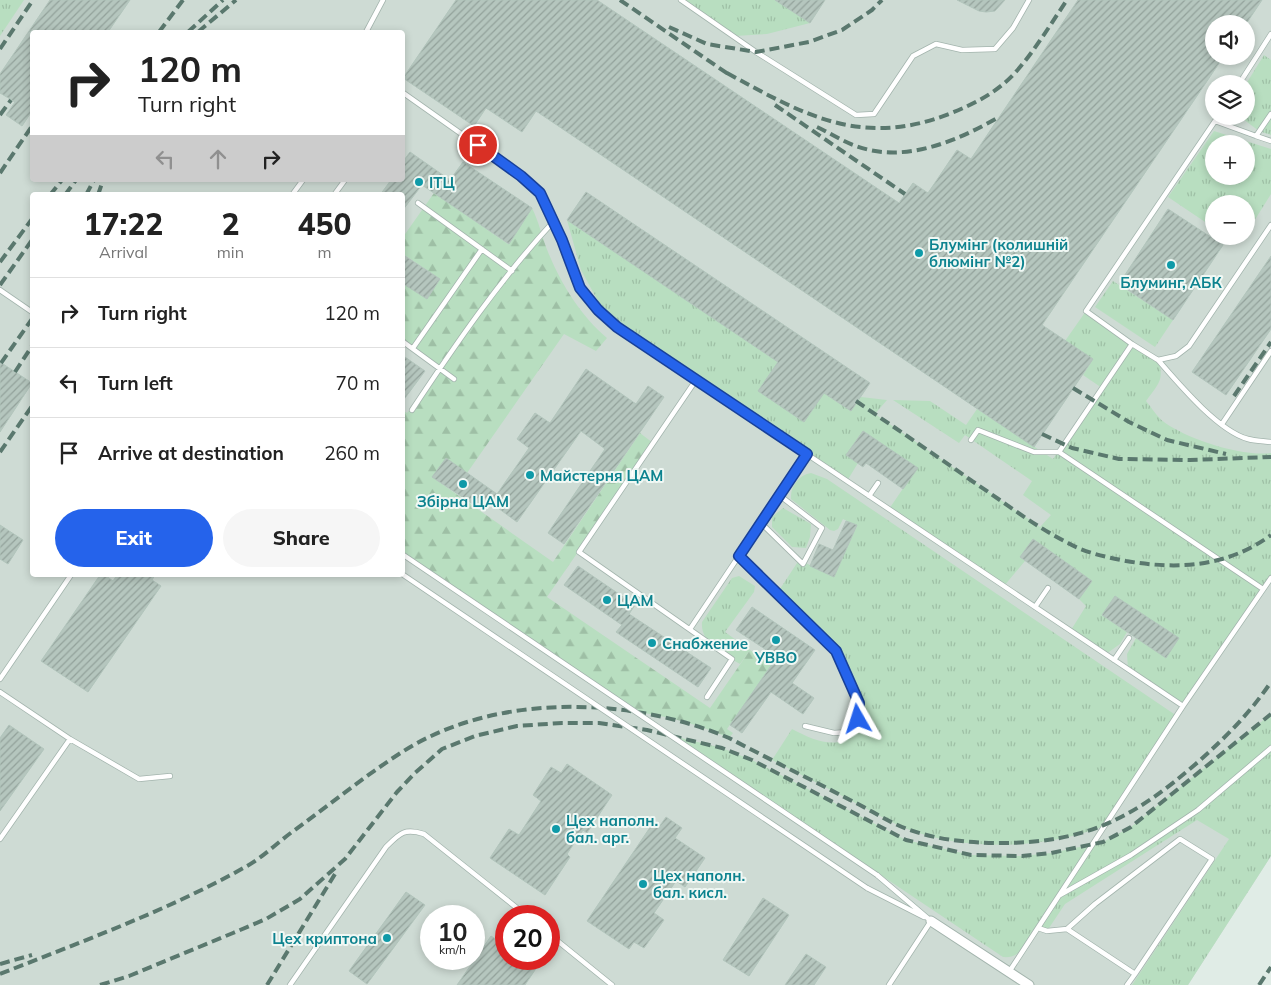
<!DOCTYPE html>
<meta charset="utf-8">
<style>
:root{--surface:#fff;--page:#f6f6f6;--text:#222;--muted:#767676;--line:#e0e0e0;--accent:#2563eb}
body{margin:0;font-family:Mulish,sans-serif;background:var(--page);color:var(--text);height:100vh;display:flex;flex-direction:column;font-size:19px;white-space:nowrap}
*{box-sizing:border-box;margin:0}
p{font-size:16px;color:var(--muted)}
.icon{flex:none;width:28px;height:28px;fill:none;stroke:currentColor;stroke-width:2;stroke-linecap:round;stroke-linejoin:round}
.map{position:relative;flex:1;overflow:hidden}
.panel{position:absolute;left:30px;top:192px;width:375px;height:385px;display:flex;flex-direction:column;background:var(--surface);border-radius:5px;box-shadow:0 2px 8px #0003}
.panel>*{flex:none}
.banner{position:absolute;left:30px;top:30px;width:375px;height:152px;border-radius:5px;box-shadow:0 2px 8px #0003;background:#fff;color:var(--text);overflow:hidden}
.controls{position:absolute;left:1205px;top:15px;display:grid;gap:10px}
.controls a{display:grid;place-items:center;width:50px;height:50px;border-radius:50%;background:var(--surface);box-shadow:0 2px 8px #0003;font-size:25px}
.speed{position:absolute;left:420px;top:905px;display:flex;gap:10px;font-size:25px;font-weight:700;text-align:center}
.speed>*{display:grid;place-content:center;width:65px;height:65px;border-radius:50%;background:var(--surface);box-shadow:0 2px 8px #0003;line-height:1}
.speed small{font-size:12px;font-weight:400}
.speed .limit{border:8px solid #d22;background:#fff;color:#111}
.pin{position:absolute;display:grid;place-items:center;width:42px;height:42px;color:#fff;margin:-21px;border:2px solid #fff;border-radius:50%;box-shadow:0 1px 5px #0007}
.me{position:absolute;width:55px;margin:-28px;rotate:354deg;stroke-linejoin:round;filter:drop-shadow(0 0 4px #0008)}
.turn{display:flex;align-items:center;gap:18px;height:105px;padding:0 25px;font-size:22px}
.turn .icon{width:65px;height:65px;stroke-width:2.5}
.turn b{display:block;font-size:35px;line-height:42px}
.lanes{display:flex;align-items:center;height:48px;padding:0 25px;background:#0003;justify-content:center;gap:25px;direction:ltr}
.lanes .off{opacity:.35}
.eta{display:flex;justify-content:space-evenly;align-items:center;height:85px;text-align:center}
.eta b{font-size:30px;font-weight:800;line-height:35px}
.cta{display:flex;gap:10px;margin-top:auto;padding:10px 25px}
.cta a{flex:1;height:58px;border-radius:30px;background:var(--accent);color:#fff;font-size:20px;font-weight:800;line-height:58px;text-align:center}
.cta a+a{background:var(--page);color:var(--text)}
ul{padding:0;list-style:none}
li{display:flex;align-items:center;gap:15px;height:70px;padding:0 25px;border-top:1px solid var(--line)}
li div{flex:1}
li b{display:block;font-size:19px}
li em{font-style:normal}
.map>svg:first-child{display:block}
.built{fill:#cedbd4;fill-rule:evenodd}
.grass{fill:url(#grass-tufts);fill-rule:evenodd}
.forest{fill:url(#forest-firs)}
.building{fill:url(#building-hatch);stroke:#b2c5bc}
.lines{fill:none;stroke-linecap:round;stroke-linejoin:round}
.service-casing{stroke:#a3b4ad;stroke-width:6}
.minor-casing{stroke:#a3b4ad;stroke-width:11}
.service{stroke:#fff;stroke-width:4.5}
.minor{stroke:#fff;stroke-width:9}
.rail{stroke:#5a786e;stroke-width:4;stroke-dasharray:10 5;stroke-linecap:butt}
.service-bridge-casing{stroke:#a3b4ad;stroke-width:6;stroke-linecap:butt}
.service-bridge{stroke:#fff;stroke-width:4.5}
.route-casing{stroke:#184099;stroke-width:12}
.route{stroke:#2563eb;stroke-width:9}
.culture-dot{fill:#0f9aa8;stroke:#f0f8f4;stroke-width:2}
.labels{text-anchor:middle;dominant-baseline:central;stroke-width:4;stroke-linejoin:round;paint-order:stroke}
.culture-label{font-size:15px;font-weight:bold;fill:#0d838f;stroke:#f0f8f4;text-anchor:start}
</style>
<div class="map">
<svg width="1271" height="985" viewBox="0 0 1271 985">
<defs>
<pattern id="grass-tufts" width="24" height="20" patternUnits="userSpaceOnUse" patternTransform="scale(1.25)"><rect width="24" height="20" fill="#b8dec0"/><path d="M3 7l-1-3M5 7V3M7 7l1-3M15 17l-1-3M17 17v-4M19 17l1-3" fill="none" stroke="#9ebfa5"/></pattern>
<pattern id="forest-firs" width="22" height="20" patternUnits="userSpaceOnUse" patternTransform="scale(1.25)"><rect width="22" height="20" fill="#b8dec0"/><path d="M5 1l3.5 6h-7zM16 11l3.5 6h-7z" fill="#9ebfa5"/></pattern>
<pattern id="building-hatch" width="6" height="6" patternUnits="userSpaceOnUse" patternTransform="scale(1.25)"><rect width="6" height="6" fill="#b5c6be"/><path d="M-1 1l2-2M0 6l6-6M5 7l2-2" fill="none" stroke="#93a29b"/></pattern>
</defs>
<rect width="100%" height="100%" fill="#e0ece6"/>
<!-- built -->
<path class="built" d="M0,0h1271v856l-83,129h-1188zM1214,24h32v32h-32zM32,32h370v148h-370zM1214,84h32v32h-32zM1214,144h32v32h-32zM32,195h370v380h-370zM1214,204h32v32h-32zM431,916h43v43h-43zM506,916h43v43h-43z"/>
<!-- grass -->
<path class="grass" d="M0,0h24l-24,36z
M681,0h94l35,23 -43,11 -32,2z
M1264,55l7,5v75l-12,-4 -20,-15h7v-32z
M1214,131l57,18v45l-25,40v-30h-32v24l-46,-31zM1214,144h32v32h-32z
M567,220l211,142 -19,29 45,31 20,-29 27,18 10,-14 26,3 -12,14 165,113 11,-12 -28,-20 9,-14 -67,-46 -6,8 -66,-43 37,1 36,24 11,-16 76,50 49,-71 -19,-13 10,-16 -28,-18 21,-30 72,49c7,20 0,24 -12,41 6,7 11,16 18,21 23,17 78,35 107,31v125l-88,128 -55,-37 -1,-15 9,-16 30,19 12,-19 -63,-41 -13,18 25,17 -7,12 -14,10 -35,-24 15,-24 -7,-7 13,-18 -59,-42 -13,18 5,4 -21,25 -115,-77 28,-41 -54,-37 -17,24 12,8 -11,18 -230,-154 -13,-15 -23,-42z
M1113,281l60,39 -18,27 -60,-40z
M811,473l16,6 350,237 -73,110c-60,23 -136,26 -197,3 -15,-6 -30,-15 -44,-22 -30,-16 -61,-32 -91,-47l20,-31c30,16 56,24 74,-12l-13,-42 -15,-27 -58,-59 19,-29 35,16 23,-50 -14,-7 -5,10 -4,2 -4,-1 -39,-31c-1,-13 8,-24 20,-26z
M783,508l28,16 -1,13 -4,11 -14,-1 -20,-20v-10z
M739,576l16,10 -1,6 -29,40 25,18 -10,14c-16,-10 -40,-21 -38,-42l30,-44z
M1271,714v142l-83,129h-56l97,-146 -32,-19 -132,84 -18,27 -9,-3c-10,13 -17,31 -35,29l-330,-221 49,12 30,12 154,80 65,15 51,1 29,-3 52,-11 28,-15z"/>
<!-- forest -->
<path class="forest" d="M434,193l74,51 24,-36c7,14 10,29 16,44 13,32 33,64 59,86l-11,13 -32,-17 -97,139 -21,-14 -14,18 121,85 87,-129 13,10 -106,154 163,111 40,-58 22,15 -45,64 6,4 -4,5c-30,-13 -60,-22 -93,-26l-233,-158 -1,-144 5,3 33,-46 -37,-26v-58l24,16 13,-20 -37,-25v-17z"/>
<!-- building -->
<path class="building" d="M50,0h80l-22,32h-76v79l-10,15 -16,-11 9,-13 -15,-9v-19z
M456,0h141l302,203 14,-20 15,10 29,-43 14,9 107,-159h184l-16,24h-32v32h10l-182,269 51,34 -59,88 -498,-336 -14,21 -36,-24 -12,18 -71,-48z
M775,0h50l-15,23z
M957,0h48l-10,11 -9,1 -7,-1z
M410,152l40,28 13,-18 69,46 -23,36 -87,-59 -20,26v-16h-22l11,-15h11v-17z
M586,192l284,191 -19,28 -27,-18 -20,29 -46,-31 20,-29 -211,-142z
M1168,209l55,36 -50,75 -54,-36z
M402,254l38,25 -13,20 -25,-16z
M1271,256v73l-45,66 -34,-23z
M402,355l23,16 -23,31z
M0,362l32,21 -32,49z
M586,369l50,35 12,-18 16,11 -100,147 -16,-11 57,-84 -24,-18 -64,91 -34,-25 -7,9 -44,-29 14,-19 51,36 32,-46 -12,-9 18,-26 15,10z
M863,431l55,37 -15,21 -37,-26 -3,4 -17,-12z
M846,521l11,4 -23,52 -24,-11 9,-22 14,6z
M0,525l23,15 -15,24 -8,-5z
M1033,539l59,42 -13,18 -59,-42z
M578,566l57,39 -6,9 82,54 -13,19 -82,-55 6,-7 -58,-40z
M100,575h5l8,6 4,-6h38l-3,5 9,6 -73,106 -47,-31z
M1115,596l64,42 -13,20 -64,-43z
M752,607l63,43 -23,33 22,15 -11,16 -32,-22 -29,41 -12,-8 47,-68 -41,-27z
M9,725l35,24 -44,62v-73z
M567,764l45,31 -25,38 -4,-3 -16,24 3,3 -25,38 -55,-37 19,-29 10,6 22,-34 -8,-6 18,-28 10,6z
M666,817l16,11 -7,10 30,20 -20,29 -9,-6 -22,32 10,7 -20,28 -10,-6 -5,7 -42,-28 66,-98 6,4z
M406,892l19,13 -58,79 -18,-13z
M763,898l26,17 -40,61 -26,-16z
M491,936l15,10v13h19l12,8 -12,18h-68z
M806,954l20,13 -12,18h-29z"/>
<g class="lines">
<!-- service casing -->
<g class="service-casing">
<path id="service" d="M681,0l75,52 100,63 18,-1 39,-58 23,-12 26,6 33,-1 18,-21 16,-28
M366,32l17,-32
M1239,84l32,-50
M402,92l119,84 19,17 22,47 18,48 18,23 19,16 566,379
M1256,136l15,5
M292,195l11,-15
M334,195l11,-15
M418,203l94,68
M0,290l32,22
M402,341l52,38
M1132,344l26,16 18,-4 13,-10 82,-121
M413,348l69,-99
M1158,360c20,23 60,71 90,79 7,2 15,2 23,3
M696,380l-117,172 153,107 -25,38
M412,410c43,-65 89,-132 142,-189
M1222,424l49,-73
M971,440l7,-10 56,22h25l204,137
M1059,452l73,-108 -46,-33 129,-190 41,15 15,-22
M869,496l9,-13
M761,523l42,41 19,-36 -43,-33
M739,555l97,96 23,52 -1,16 -9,13 -15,1 -29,-7
M1035,607l13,-19
M690,629l117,-175
M1114,660l15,-22
M0,679l71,-104
M0,692l70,47 69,40 31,-3
M0,839l70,-100
M877,875l54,46 -42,64
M867,888l57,29
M1060,895l71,-40 67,-45 73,-62
M1038,928l9,3 20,-2 28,-25 85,-65 32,20 -77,115
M1067,929l68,45 -8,11
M549,934l63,51
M1009,972l174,-266 88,-128
M290,985l96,-138c14,-14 18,-19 38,-13l103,82"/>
</g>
<!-- minor casing -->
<g class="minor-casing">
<path id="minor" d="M931,921l98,64"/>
</g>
<!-- service -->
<use href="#service" class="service"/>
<!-- minor -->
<use href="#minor" class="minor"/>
<!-- rail -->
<path class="rail" d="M620,0l111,76
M669,27l38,17 49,8 53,-10 33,-12 30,-20 10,-10
M159,32l24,-32
M188,32l35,-32
M198,32l38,-32
M0,49l33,-49
M727,73c77,42 134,75 222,41 25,-10 47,-21 65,-40 20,-22 36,-49 53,-74
M775,105l130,89
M0,115l11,-15
M817,127c13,6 25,14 39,19 49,18 101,-5 143,-29
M0,173l32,-47
M50,195l12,-15
M65,195l11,-15
M86,195l8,-15
M98,195l5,-15
M0,262l32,-43
M0,285l32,-45
M1,363l31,-44
M15,372l17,-26
M1073,388l56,34 38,18 59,14
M1234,396l37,-54
M856,401c39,27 78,53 116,80 32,21 62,45 96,62 18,10 38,14 58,18 53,9 101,6 145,-26
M1042,434l30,14 47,11 71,1 81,-3
M0,452l32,-46
M0,964l32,-9
M0,974c83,-33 169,-64 247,-108 16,-9 30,-23 45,-34 36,-26 70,-54 107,-78 93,-62 231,-58 330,-16 40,21 81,41 121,62 19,9 38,22 57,29 30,11 62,14 94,14 85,0 133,-25 197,-81 28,-25 52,-49 73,-80
M100,985l29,-9 104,-43 33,-14 34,-20 45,-40 52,-67 18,-19 27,-24 33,-13 42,-10 45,-3h37l48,7 75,18 30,12 154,80 65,15 51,1 29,-3 52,-11 28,-15 140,-113
M267,985l68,-111
M1259,985l12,-18"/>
<!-- service-bridge casing -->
<g class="service-bridge-casing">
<path id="service-bridge" d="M402,554l475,321
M402,574l465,314"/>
</g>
<!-- service-bridge -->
<use href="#service-bridge" class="service-bridge"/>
</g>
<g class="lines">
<!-- route casing -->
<g class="route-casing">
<path id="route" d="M478,145l43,31 19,17 22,47 18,48 18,22 19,17 190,127 -68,102 97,95 23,52 -1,16"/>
</g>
<!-- route -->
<use href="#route" class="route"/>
</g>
<!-- markers -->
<g class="culture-dot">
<circle cx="419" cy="182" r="5"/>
<circle cx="919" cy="253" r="5"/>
<circle cx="1171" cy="265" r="5"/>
<circle cx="530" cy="475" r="5"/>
<circle cx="463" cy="484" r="5"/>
<circle cx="607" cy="600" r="5"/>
<circle cx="776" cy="640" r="5"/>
<circle cx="652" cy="643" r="5"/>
<circle cx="556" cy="829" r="5"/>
<circle cx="643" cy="884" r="5"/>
<circle cx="387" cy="938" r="5"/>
</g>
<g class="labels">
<!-- culture labels -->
<g class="culture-label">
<text x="429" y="182">ІТЦ</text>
<text x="929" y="244">Блумінг (колишній<tspan x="929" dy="17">блюмінг №2)</tspan></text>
<text x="1171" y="282" text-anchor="middle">Блуминг, АБК</text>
<text x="540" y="475">Майстерня ЦАМ</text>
<text x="463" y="501" text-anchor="middle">Збірна ЦАМ</text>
<text x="617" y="600">ЦАМ</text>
<text x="662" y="643">Снабжение</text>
<text x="776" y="657" text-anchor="middle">УВВО</text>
<text x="566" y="820">Цех наполн.<tspan x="566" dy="17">бал. арг.</tspan></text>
<text x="653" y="875">Цех наполн.<tspan x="653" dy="17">бал. кисл.</tspan></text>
<text x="377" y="938" text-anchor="end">Цех криптона</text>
</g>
</g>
</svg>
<div class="controls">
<a><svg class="icon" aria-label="sound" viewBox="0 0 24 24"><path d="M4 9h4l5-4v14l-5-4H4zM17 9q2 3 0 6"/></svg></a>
<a><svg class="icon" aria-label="layers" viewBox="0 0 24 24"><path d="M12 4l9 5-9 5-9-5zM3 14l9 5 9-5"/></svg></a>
<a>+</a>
<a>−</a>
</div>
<div class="speed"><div>10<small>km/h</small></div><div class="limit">20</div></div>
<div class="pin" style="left:478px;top:145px;background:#d93025"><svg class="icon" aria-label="arrive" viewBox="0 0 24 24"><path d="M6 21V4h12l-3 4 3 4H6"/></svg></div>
<svg class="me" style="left:858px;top:719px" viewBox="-20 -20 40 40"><path d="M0-17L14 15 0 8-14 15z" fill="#2563eb" stroke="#fff" stroke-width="4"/></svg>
<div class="banner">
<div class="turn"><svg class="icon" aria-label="right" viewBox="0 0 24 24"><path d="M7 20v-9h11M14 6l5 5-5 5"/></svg><div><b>120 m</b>Turn right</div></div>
<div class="lanes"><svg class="icon off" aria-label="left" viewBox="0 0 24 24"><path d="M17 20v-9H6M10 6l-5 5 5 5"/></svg><svg class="icon off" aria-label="ahead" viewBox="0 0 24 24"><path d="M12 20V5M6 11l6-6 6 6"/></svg><svg class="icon" aria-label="right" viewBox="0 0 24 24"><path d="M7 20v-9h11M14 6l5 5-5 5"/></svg></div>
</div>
<section class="panel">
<div class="eta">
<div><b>17:22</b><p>Arrival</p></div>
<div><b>2</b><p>min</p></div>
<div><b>450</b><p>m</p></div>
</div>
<ul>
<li><svg class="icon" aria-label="right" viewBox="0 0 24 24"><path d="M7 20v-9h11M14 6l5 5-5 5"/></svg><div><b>Turn right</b></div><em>120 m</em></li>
<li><svg class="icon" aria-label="left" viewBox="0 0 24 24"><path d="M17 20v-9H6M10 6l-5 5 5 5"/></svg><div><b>Turn left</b></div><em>70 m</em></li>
<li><svg class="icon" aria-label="arrive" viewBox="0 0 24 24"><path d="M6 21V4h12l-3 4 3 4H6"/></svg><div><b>Arrive at destination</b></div><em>260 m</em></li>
</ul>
<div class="cta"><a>Exit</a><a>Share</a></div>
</section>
</div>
